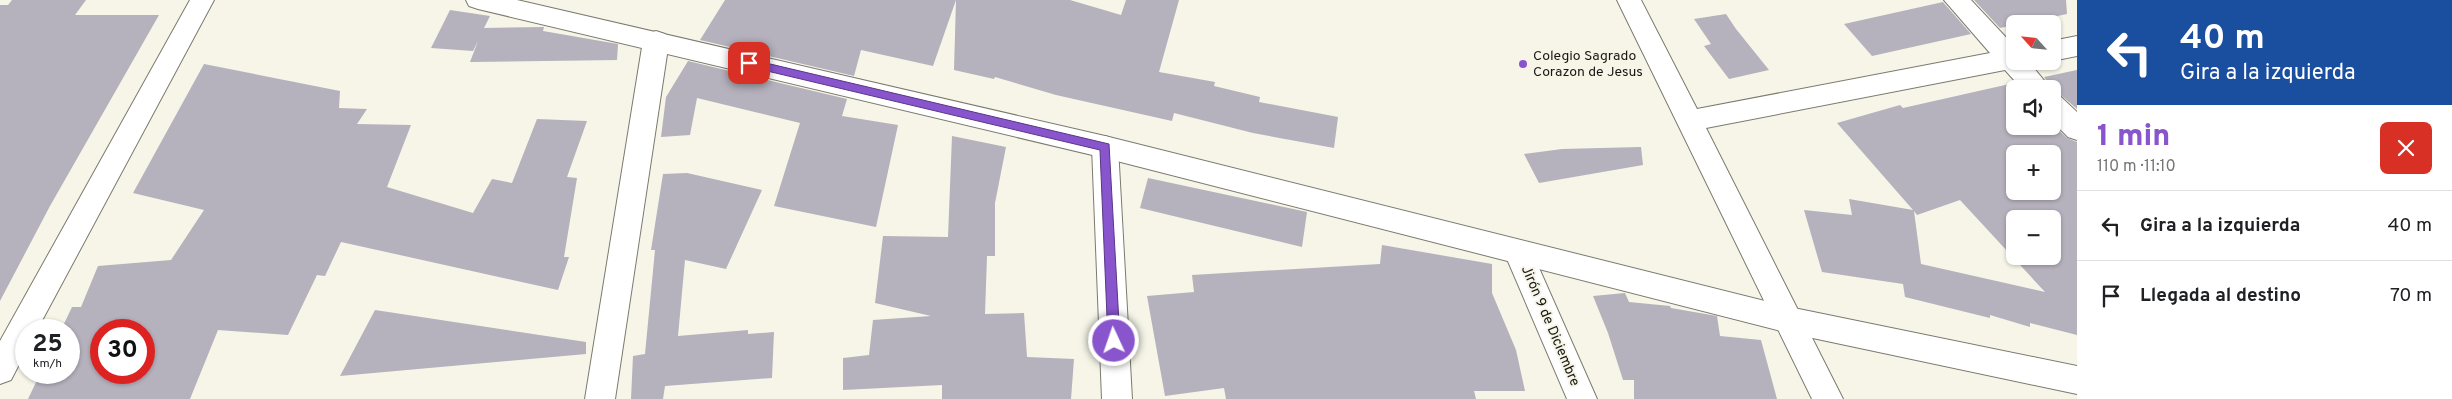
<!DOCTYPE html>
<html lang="es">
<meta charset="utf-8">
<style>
:root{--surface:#fff;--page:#f6f6f6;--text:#202124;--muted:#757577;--line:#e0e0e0;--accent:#8955cd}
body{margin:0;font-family:Overpass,sans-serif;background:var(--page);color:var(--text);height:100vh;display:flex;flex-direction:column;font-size:19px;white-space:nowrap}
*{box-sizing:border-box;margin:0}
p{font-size:16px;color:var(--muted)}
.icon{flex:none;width:28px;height:28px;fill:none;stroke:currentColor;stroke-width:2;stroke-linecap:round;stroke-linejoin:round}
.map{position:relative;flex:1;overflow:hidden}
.sheet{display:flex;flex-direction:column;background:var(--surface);width:375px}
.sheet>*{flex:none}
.top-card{background:#1a4fa0;color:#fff;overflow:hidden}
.needle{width:32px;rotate:297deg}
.controls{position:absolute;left:2006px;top:15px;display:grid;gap:10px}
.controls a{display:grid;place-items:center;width:55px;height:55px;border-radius:8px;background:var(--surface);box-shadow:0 1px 4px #0004;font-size:25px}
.speed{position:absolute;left:15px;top:319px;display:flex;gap:10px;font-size:25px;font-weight:700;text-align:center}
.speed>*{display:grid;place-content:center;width:65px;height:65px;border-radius:50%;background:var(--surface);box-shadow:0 1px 4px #0004;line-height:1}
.speed small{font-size:12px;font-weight:400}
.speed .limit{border:8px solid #d22;background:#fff;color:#111}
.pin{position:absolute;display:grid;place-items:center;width:42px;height:42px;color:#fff;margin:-21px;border-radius:10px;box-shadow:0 2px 8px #0006}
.me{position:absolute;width:55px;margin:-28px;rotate:357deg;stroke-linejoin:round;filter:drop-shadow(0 0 4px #0008)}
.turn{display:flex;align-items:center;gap:18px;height:105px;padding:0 20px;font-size:22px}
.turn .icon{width:65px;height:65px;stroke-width:2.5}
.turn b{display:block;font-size:35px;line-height:42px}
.round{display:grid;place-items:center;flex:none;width:52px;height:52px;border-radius:8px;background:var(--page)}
.summary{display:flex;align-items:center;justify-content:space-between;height:85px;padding:0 20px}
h1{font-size:30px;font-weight:800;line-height:38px;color:var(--accent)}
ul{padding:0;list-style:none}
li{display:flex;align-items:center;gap:15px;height:70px;padding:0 20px;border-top:1px solid var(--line)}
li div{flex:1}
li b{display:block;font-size:19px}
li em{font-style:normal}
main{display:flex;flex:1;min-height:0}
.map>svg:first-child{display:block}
.building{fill:#b5b1bd;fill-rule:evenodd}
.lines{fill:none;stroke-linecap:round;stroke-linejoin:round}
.minor-casing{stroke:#7b7a6e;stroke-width:2}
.primary-casing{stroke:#7b7a6e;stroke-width:2}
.minor{fill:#fff;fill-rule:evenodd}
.primary{fill:#fff;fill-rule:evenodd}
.route{fill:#8955cd;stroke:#593785}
.poi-dot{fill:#8955cd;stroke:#f6f5e8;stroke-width:2}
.labels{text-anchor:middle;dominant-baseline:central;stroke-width:4;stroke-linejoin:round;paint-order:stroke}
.poi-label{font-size:14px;fill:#181713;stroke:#f6f5e8;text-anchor:start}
.street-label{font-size:14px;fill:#181713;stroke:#f6f5e8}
</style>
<main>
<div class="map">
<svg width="2077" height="399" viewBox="0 0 2077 399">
<rect width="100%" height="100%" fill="#f6f5e8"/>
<!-- building -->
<path class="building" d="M12,0h74l-11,15h84l-109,191 -50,95v-296h8z
M725,0h231l-23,66 -72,-16 -7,26 -154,-36z
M956,0h114l51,15 5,-15h53l-20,72 56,10 -1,4 46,11 -1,5 79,15 -4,31 -81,-15 -79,-20 -2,8 -116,-26 -61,-18 -1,2 -40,-9z
M1974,0h92l1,14 -67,14z
M1943,2l28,32 -99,22 -28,-32z
M450,10l40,6 -6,12 60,-1 -1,4 75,13 -1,16 -147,2 8,-21 -5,10 -42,-3z
M1726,14l10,15 33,41 -40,9 -25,-33 7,-2 -17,-25z
M688,61l159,38 -5,17 56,9 -22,102 -102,-21 26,-83 -103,-25 -7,37 -29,2 5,-40z
M204,64l136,27 -1,17 28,1 -10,15 54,1 -24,62 86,26 19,-34 20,4 25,-64 50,2 -20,56 10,1 -13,79h5l-11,33 -217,-48 -16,34 -8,-1 -29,60 -70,-5 -28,69h-162l13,-27h28v-42h-8l11,-23h9l17,-41 73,-6 33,-50 -71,-17zM101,330h43v42h-43z
M2077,70v39l-15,-13 -10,-4v-4l-8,-11z
M2014,83l5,6h-4v37h37v-2l15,14 10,4v193l-47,-12v4l-40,-12v3l-85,-21 -2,-13 -81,-12 -18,-62 48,5 -3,-16 64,11 -76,-87 63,-18 3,3zM2015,154h37v37h-37zM1960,200l85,92 -124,-28 -7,-53 3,4zM2015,219h37v37h-37z
M952,136l54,11 -11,56v53h-8l-2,58 39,-1 3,44 47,2 -3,40h-129v-14l-99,5v-32l26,-3 4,-35 58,-4 -56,-13 8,-67 65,1z
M1641,147l2,18 -104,18 -15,-29 38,-5z
M687,173l75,17 -36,79 -41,-9 -7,76 70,-6v4l26,-2 -2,46 -107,8 -2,13h-32l2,-43 12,-2 10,-104h-4l12,-76z
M1148,178l159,34 -5,35 -162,-39z
M1382,245l110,19v29l24,57 9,41h-51l2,8h-250l-2,-11 -59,8 -18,-100 47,-4 -2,-17 188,-11z
M1625,293l4,9 41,4 1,2 46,8 3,20 41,4 16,59h-143v-19h-11l-15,-47 -15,-37z
M375,310l211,32v12l-246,22z"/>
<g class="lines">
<!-- minor casing -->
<g class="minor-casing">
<path id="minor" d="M190,0h24l-177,330h-11v21l-15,29 -11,4v-43z
M1617,0h24l56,109 293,-56 -46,-53h27l44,47v14h13l23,28h-29l-17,-19 -299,58 137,271h-31z
M656,31l9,3 4,7 -54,358h-30l58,-358 4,-7z
M2077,36v20l-25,5v-20z
M2052,94l9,3 16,15v28l-9,-3 -16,-16z
M1105,136l9,3 4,8 14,252h-30l-10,-252 4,-8z
M1518,240l10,3 69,156h-30l-63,-147 4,-9z"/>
</g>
<!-- primary casing -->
<g class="primary-casing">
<path id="primary" d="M466,0h51l588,136 684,171 288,59v28l-288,-61 -684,-175 -627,-149 -9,-3z"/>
</g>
<!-- minor -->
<use href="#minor" class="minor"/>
<!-- primary -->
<use href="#primary" class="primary"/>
</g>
<!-- route -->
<path class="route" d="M749,59l360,85 11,197 -2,4h-8l-2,-4 -8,-191 -354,-84 -2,-3z"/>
<!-- markers -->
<circle class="poi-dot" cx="1523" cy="64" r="5"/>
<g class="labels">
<!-- poi labels -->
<g class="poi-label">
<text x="1533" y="56">Colegio Sagrado<tspan x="1533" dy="16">Corazon de Jesus</tspan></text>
</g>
<!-- street labels -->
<g class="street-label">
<text transform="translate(1550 326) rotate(67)">Jirón 9 de Diciembre</text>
</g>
</g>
</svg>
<div class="controls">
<a><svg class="needle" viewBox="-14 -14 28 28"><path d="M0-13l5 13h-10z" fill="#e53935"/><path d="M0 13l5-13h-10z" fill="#757577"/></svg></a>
<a><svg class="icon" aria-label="sound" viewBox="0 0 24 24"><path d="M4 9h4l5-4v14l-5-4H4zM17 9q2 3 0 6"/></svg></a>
<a>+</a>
<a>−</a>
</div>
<div class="speed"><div>25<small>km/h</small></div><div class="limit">30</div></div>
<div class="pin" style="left:749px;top:63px;background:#d93025"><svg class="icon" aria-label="arrive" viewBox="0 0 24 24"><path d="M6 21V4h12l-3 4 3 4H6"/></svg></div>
<svg class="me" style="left:1114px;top:341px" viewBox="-20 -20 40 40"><circle r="17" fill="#8955cd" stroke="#fff" stroke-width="3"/><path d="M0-11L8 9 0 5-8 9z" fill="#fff"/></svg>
</div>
<section class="sheet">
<div class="top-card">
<div class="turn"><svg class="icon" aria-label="left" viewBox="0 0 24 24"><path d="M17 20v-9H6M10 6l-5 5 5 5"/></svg><div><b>40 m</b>Gira a la izquierda</div></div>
</div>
<div class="summary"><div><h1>1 min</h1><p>110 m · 11:10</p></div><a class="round" style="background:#d93025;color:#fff"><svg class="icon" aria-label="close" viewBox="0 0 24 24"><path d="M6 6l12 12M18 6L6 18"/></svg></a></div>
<ul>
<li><svg class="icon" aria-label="left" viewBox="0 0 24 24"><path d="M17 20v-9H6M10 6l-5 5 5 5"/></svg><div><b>Gira a la izquierda</b></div><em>40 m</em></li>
<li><svg class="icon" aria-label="arrive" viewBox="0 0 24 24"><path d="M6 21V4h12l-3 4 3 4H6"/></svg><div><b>Llegada al destino</b></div><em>70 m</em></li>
</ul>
</section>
</main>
